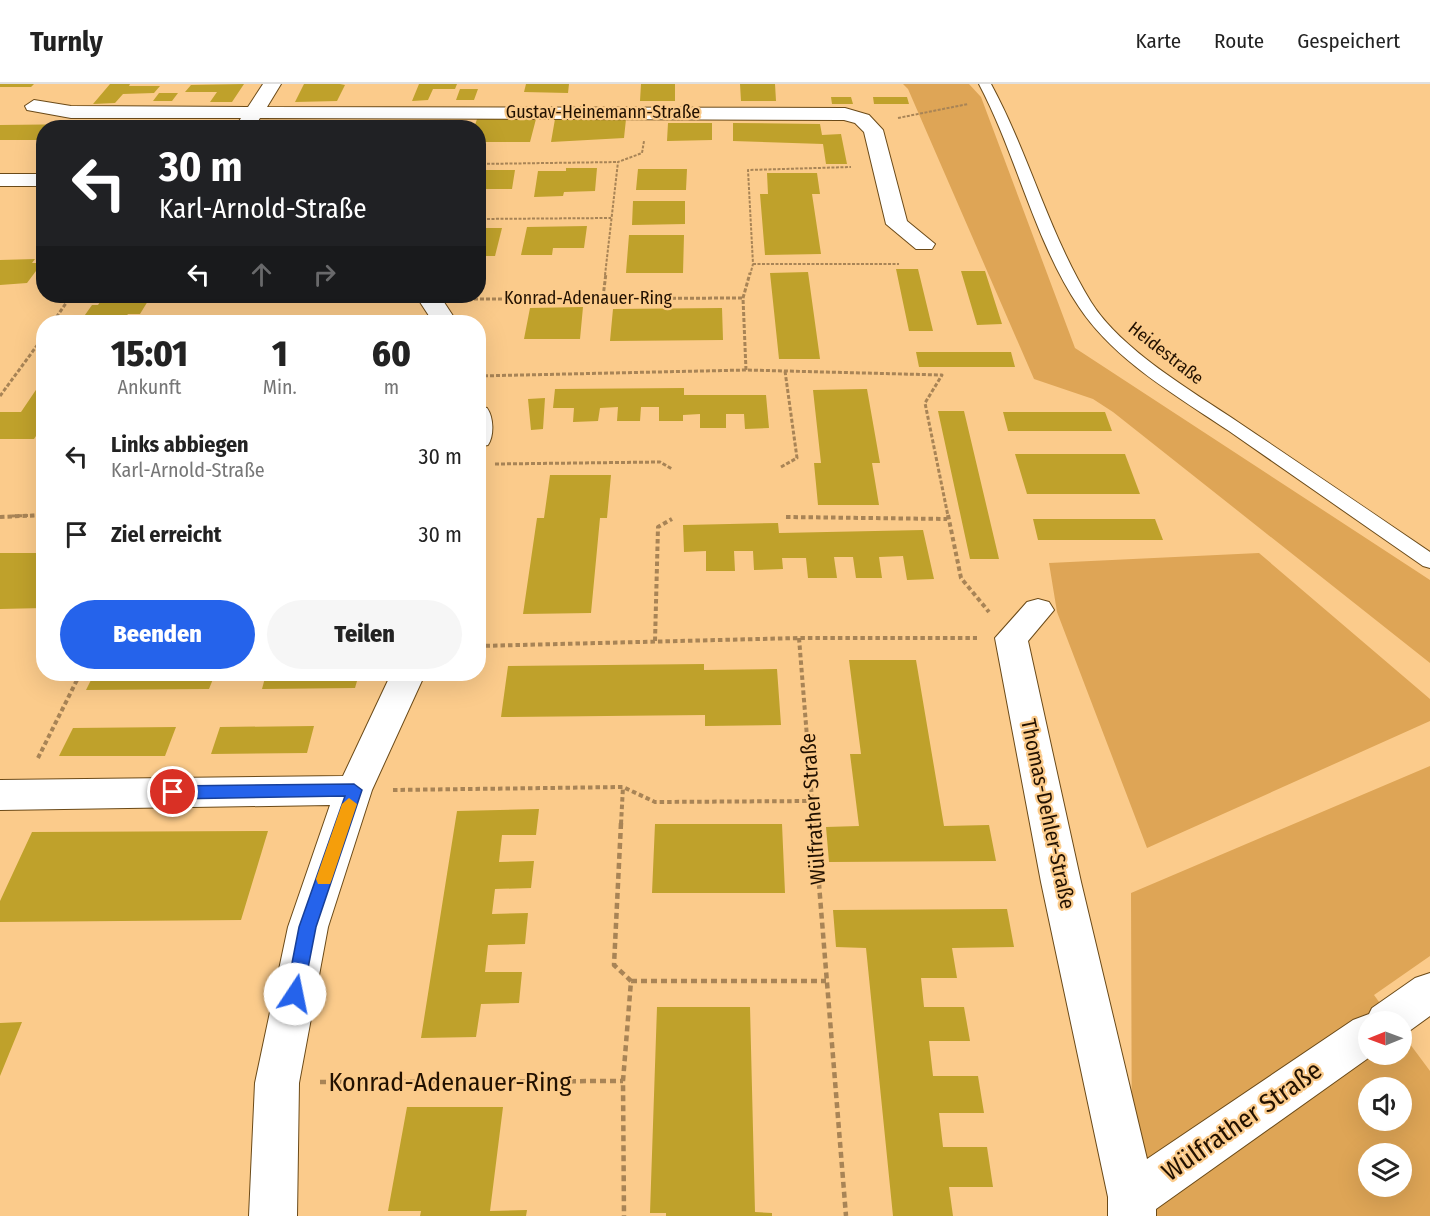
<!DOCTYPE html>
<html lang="de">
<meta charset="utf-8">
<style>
:root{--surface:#fff;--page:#f6f6f6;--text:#222;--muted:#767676;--line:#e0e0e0;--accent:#2563eb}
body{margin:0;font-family:"Fira Sans Condensed",sans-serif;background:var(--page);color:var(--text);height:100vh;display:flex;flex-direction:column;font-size:22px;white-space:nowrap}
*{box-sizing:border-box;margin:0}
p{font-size:20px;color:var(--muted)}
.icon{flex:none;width:33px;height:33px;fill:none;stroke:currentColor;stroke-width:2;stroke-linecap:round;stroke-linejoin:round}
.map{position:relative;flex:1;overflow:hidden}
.details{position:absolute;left:36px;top:231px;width:450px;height:366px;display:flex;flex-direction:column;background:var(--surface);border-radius:24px;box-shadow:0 6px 24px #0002}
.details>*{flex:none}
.hud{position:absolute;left:36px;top:36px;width:450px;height:183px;border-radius:24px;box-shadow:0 6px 24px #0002;background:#202124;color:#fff;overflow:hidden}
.needle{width:39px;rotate:269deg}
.controls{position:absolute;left:1358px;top:927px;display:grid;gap:12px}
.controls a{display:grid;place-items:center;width:54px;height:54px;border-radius:50%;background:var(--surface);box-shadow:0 6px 24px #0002;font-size:30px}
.pin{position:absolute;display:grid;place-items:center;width:51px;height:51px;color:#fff;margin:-26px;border:3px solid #fff;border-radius:50%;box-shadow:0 2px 6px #0007}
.me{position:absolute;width:66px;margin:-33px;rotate:11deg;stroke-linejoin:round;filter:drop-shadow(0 0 4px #0008)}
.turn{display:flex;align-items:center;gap:21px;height:126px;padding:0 24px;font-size:27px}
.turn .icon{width:78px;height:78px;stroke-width:2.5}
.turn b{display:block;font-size:42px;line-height:51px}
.lanes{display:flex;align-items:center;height:57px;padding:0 24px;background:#0003;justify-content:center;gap:30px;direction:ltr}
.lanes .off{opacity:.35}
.eta{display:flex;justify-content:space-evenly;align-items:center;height:102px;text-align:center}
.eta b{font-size:36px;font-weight:800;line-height:42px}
.button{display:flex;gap:12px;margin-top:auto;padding:12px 24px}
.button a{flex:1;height:69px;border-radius:36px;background:var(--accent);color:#fff;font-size:24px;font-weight:800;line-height:69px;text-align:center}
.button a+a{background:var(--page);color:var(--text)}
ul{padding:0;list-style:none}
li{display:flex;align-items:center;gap:18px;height:78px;padding:0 24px}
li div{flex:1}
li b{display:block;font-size:22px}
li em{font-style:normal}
header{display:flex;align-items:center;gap:36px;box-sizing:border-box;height:84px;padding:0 30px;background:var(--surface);border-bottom:2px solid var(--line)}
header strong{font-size:28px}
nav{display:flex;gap:33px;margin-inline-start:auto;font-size:21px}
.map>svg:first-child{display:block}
.green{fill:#dea556;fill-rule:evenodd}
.building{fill:#bfa12b}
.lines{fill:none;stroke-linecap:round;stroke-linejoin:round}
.service-casing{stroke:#6b4a18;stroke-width:2}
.minor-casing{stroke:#6b4a18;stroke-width:2}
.path-far3{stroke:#a88456;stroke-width:2;stroke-dasharray:3 1.5;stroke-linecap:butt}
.path-far2{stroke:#a88456;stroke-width:3;stroke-dasharray:4 2;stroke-linecap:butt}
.path-far1{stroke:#a88456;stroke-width:4;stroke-dasharray:4.5 3;stroke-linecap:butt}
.path{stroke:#a88456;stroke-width:4.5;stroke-dasharray:6 4;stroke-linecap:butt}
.service{fill:#fff;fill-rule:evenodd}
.minor{fill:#fff;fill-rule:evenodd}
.route{fill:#2563eb;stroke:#184099;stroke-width:1.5}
.slow{fill:#f59e0b}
.labels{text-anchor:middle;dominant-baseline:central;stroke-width:4.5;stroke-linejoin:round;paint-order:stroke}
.far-street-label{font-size:18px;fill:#210;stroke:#fbcb8b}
.street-label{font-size:21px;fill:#210;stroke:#fbcb8b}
.near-street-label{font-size:26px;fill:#210;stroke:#fbcb8b}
</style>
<header>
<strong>Turnly</strong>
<nav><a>Karte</a><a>Route</a><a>Gespeichert</a></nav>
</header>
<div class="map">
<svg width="1430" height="1132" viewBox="0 0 1430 1132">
<rect width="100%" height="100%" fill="#fbcb8b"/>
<!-- green -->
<path class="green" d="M903,0h66l12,13 94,251 355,232v83l-317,-251 -20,-13 -59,-20 -126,-290z
M1259,469l171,146v22l-283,127 -90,-236 -8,-49z
M1430,682v190l-56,39 19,26 -25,1v32h33v-22l29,39v145h-289l-9,-19 -1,-304zM1368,1004h33v32h-33zM1368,1070h33v32h-33z"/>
<!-- building -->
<path class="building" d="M0,0h34l-3,3h-31z
M110,0h20l-1,2h31l-6,7 -31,1 -8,9 -22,1z
M244,0l-12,18h-22l7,-10h-32l6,-7z
M304,0h36l5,1 -8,16 -42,1z
M419,0h38l-2,5h-22l-5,11 -16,1z
M526,0h43l-1,9 -44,-1z
M641,0h34v17h-35z
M740,0h35l1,17h-35z
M460,5h18l-4,11h-18z
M159,9h19l-6,8h-19z
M831,13h20l2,7h-21z
M873,13h34l2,7h-35z
M477,35h59l-6,23h-52v-14h-4z
M555,35h71l-2,19 -73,4z
M297,37h36l-4,7h-36z
M395,38h19l-2,6h-19z
M445,38h20l-2,6h-20z
M145,39h71l-3,5h-107l3,-4z
M668,39h44v17l-45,1z
M733,39l87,1 2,11 19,-1 6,30h-21l-3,-20 -90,-3z
M88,40l-3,4h-41v12h-44v-15z
M566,84h31l-2,23 -31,1 -1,4 -29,1 4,-26h28z
M638,85h49l-1,21h-50z
M478,86h37l-3,19h-28l-2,7h-4z
M767,89h50l3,21h-8l9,60 -56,1 -5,-61h8z
M633,117h52v23l-53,1z
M587,142l-3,22h-31l-1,7h-31l6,-28z
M478,144h24l-7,28h-17z
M629,151h55l-1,38h-57z
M35,175l-3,4h10l-15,20 -27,2v-25z
M896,185h22l15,62h-24z
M961,187h24l17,53 -25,1z
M808,188l12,87h-41l-9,-86z
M99,212h52l-11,18h-12l-6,8h-42l12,-17h6l4,-6h-6z
M583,223l-3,32h-56l6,-31z
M722,224l1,32 -113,1 3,-32z
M916,268h95l4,15h-96z
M44,294v46l-10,15h-34v-27h21z
M684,304v7h82l3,33 -24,1 -1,-15h-18v14h-26v-14l-17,1v6h-24v-14h-18l-1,14h-23l1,-14 -18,1 -2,13 -25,1 1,-14h-21l2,-19z
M867,305l13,74h-8l7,42h-61l-4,-42h7l-8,-73z
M545,314l-2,31 -12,1 -3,-31z
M938,327h26l35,148h-29z
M1003,328h102l7,19h-104z
M1015,370h110l15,40h-113z
M550,391h61l-4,43h-7l-9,95 -68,1 14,-96h7z
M1033,435h122l8,21h-125z
M778,439l1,10 144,-3 11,49 -27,1 -4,-24 -24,1 3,21h-26l-3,-21h-19l3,21h-29l-2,-20h-24l1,11 -29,1 -1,-19h-19l1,20h-29v-20l-22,1 -1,-27z
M0,469h44v55l-44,1z
M849,576h67l28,166 45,-1 7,36 -167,1 -3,-35 33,-1 -9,-72h11z
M704,580v6l73,-1 4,56 -76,1v-11l-204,2 7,-51z
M94,590h121l-6,15 -123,1z
M266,590h93l-4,14 -93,1z
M314,642l-7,27 -96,1 9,-27z
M176,643l-11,29h-106l14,-28z
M539,725l-3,26h-34l-3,27 35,-1 -3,27 -36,1 -3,25 36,-1 -3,31 -37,1 -3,27h37l-3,31 -38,1 -5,33 -55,1 36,-227z
M655,740h127l3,69h-133z
M268,747l-27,89 -241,2v-21l32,-69z
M1007,825l7,38 -62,1 5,30h-36l3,29h40l6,34h-41l4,35h45l6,37h-45l4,34h44l6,40h-44l4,29h-60l-27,-268 -30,-1 -3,-37z
M657,923h93l5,205 17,1v3h-106v-3h-16z
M22,938l-22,54v-53z
M407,1023h96l-13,104 37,-1 -1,6h-106l1,-5h-33z"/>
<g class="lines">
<!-- service casing -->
<g class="service-casing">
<path id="service" d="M979,0h12c38,70 58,150 100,218 30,48 101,89 147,120 64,43 128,86 192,130v16l-7,-2c-65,-45 -129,-90 -194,-135 -52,-35 -114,-70 -150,-124 -45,-67 -62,-151 -100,-223z"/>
</g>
<!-- minor casing -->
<g class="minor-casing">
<path id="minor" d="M263,0h18l-14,23 578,1 24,7 14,15 24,91 28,23 -3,5h-16l-30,-25 -22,-92 -9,-9 -11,-3 -584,-2 -6,10h-19l6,-10h-170l-44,-8 -2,-4 9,-6 37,6 177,1z
M0,90h44v12h-44z
M416,212h24l17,26h-24z
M478,322l9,2c7,10 7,28 1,37l-10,2z
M1038,515l11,3 5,8 -26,31 53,241 66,277 206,-139 16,-6 3,-6 43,-30 15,-5v43l-29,21v-15h-33v32h6l-218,155v7h-48v-19l-67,-315 -46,-244 32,-36z
M391,590h34l-53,116 -44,137 -29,156 -2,133h-48l6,-133 33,-156 42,-122 -330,5v-30l343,-4z"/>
</g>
<!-- path-far3 -->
<path class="path-far3" d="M898,34l70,-14
M478,80l140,-2
M478,135l133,-1
M753,180h146
M605,191l13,-113 24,-9 2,-12
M750,191l3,-11 -5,-94 103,-3"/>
<!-- path-far2 -->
<path class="path-far2" d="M603,213l3,-24
M468,215l275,-1
M53,238l18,-26
M746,286l-3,-72 7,-25
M478,292l268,-6 196,5 -17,28 23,113
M0,312l44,-60
M495,380l165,-2 12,7
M781,383l16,-9 -12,-87
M12,432l32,-1"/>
<!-- path-far1 -->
<path class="path-far1" d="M948,431l13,63 28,34
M0,433l44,-2
M786,433l161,2
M799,554l15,186
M655,557l3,-114 14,-8
M478,562l321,-8h178
M38,674l42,-84
M393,706l230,-3 32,15 157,-1
M621,740l2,-37"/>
<!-- path -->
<path class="path" d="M621,739l-7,142 17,16 -8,100 1,135
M814,739l32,393
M631,897h195
M320,998l303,-1"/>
<!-- service -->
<use href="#service" class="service"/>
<!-- minor -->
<use href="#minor" class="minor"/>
</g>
<!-- route -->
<path class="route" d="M354,700l8,6 -46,137 -13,67 -2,5 -6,3 -7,-3 -2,-5 13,-67 46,-131 -172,3 -8,-7 8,-6z"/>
<!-- slow -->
<path class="slow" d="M349,714l8,6 -25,75 -2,5h-12l-2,-5 26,-75z"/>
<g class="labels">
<!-- far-street labels -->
<g class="far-street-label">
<text x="603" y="28">Gustav-Heinemann-Straße</text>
<text x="588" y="214">Konrad-Adenauer-Ring</text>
<text transform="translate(1166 269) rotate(38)">Heidestraße</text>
</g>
<!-- street labels -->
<g class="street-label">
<text transform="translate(813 725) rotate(-94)">Wülfrather Straße</text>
<text transform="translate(1048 730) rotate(78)">Thomas-Dehler-Straße</text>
</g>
<!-- near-street labels -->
<g class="near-street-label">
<text x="450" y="998">Konrad-Adenauer-Ring</text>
<text transform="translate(1242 1037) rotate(-35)">Wülfrather Straße</text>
</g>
</g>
</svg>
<div class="controls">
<a><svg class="needle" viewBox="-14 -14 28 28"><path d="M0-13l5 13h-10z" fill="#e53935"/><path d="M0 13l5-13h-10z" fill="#767676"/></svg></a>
<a><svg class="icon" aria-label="sound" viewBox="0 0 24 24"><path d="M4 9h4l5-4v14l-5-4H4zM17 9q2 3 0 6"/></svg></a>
<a><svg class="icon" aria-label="layers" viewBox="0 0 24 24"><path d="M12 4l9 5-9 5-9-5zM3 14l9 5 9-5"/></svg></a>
</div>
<div class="pin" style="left:173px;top:708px;background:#d93025"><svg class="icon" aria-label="arrive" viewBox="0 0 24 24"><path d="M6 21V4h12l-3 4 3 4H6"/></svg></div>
<svg class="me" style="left:295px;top:910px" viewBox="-20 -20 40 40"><circle r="19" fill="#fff"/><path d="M0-13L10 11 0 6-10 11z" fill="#2563eb"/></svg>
<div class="hud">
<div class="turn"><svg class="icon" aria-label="left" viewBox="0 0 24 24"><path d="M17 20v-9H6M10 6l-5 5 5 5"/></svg><div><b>30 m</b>Karl-Arnold-Straße</div></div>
<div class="lanes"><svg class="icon" aria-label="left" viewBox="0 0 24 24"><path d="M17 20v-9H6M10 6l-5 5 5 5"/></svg><svg class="icon off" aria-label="ahead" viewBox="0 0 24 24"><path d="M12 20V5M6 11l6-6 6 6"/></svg><svg class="icon off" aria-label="right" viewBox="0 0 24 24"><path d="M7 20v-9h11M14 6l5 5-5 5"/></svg></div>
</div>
<section class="details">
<div class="eta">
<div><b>15:01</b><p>Ankunft</p></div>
<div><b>1</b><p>Min.</p></div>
<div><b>60</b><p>m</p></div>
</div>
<ul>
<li><svg class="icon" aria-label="left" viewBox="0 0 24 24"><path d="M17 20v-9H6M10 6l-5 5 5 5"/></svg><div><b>Links abbiegen</b><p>Karl-Arnold-Straße</p></div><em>30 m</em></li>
<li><svg class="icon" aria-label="arrive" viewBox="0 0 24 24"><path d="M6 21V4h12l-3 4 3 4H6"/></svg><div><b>Ziel erreicht</b></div><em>30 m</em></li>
</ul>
<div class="button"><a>Beenden</a><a>Teilen</a></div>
</section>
</div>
